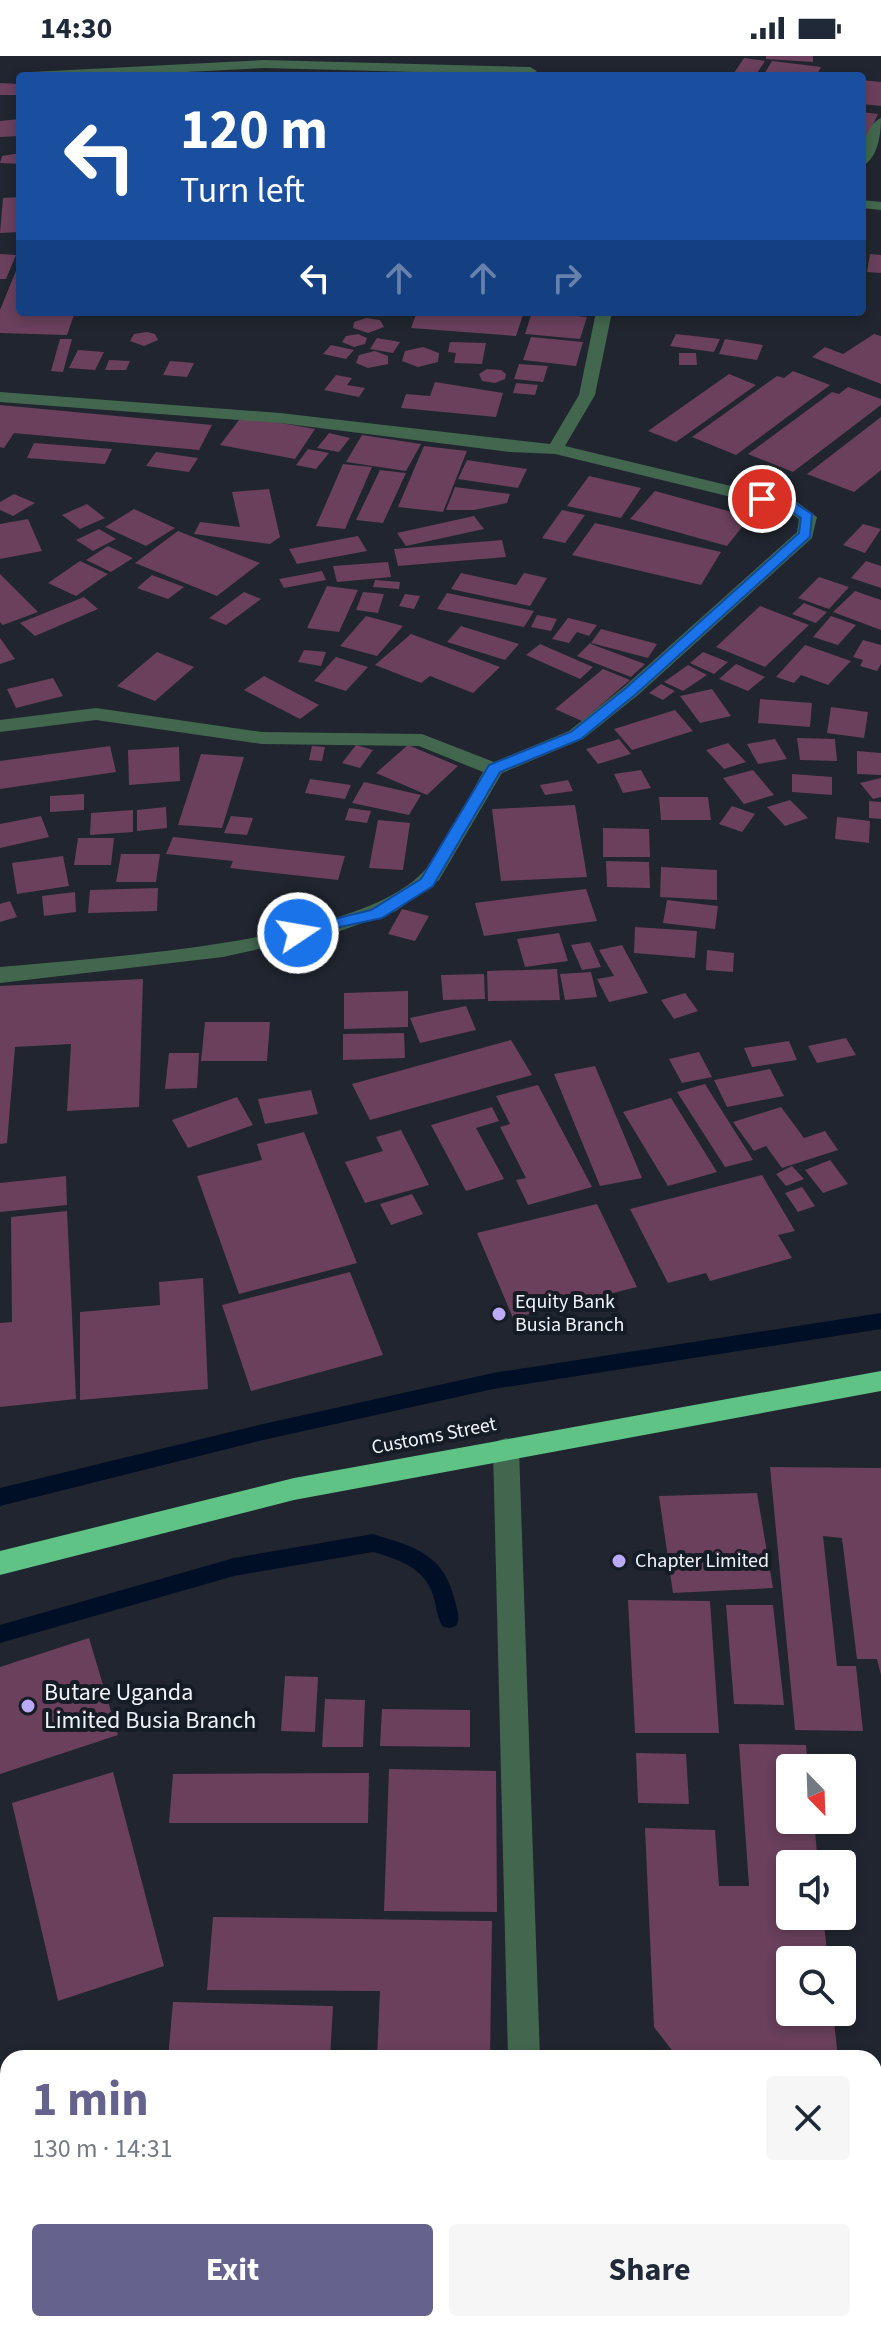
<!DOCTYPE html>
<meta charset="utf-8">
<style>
:root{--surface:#fff;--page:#f6f6f7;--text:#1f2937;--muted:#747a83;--accent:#65638d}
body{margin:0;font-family:"Source Sans 3",sans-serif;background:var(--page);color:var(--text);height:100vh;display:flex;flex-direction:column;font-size:30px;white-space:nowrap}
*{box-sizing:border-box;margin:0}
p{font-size:26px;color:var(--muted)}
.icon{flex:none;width:44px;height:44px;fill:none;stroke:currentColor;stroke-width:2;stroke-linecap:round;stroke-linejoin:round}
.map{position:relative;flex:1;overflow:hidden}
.side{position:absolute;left:0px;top:1994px;width:882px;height:282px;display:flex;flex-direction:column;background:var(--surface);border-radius:24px 24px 0 0;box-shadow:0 4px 12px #0003}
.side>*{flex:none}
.guide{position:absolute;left:16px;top:16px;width:850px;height:244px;border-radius:8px;box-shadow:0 4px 12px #0003;background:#1a4fa0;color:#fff;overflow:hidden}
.needle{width:52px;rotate:157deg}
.controls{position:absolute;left:776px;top:1698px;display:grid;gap:16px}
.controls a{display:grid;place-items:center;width:80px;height:80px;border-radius:8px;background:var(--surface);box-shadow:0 4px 12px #0003;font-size:40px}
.pin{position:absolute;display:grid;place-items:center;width:68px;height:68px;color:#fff;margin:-34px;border:4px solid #fff;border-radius:50%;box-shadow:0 2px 8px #0007}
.me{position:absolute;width:88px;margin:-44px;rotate:78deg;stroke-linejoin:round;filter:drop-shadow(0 0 6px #0008)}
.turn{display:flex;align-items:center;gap:28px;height:168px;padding:0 32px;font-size:36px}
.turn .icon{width:104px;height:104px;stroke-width:2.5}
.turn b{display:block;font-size:56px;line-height:68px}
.lanes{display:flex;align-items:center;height:76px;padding:0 32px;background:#0003;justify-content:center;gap:40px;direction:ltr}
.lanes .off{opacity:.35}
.round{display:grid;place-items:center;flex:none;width:84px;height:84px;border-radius:8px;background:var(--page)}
.headline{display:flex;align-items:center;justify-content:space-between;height:136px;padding:0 32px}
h1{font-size:48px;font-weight:700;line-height:60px;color:var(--accent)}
.cta{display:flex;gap:16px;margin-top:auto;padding:16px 32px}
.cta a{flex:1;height:92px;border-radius:8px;background:var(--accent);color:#fff;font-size:32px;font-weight:700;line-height:92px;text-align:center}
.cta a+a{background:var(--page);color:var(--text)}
.status{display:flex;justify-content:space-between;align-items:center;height:56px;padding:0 40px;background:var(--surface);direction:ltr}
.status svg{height:22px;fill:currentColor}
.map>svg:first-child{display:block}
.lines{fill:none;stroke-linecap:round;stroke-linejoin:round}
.stream{fill:#000f26;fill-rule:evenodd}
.building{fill:#6a405c}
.street{fill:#42674e;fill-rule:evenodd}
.highway{fill:#5fc385;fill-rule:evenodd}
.route{fill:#1a73e8;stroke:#114b97;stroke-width:2}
.poi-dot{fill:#bbaaf6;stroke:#161c25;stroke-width:3}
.labels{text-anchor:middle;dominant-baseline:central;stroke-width:8;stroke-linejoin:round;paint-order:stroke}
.poi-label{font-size:20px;fill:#f0f4fa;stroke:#161c25;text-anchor:start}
.street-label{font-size:20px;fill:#f0f4fa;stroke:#161c25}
.near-poi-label{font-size:24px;fill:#f0f4fa;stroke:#161c25;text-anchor:start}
</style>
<div class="status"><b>14:30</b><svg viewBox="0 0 49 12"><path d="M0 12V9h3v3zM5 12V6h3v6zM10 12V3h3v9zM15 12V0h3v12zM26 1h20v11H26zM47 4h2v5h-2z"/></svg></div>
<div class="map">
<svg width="881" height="2275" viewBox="0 0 881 2275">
<rect width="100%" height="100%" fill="#20252f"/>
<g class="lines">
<!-- stream -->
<path class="stream" d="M881,1257v16l-388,60 -230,51 -263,66v-18l263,-64 230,-51z
M373,1478c42,13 71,20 82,67 2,10 6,16 1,25l-7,2 -7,-2c-5,-10 -6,-21 -9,-31 -8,-27 -35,-36 -60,-43l-139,24 -234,67v-18l234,-67z"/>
</g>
<!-- building -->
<path class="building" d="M766,0h47v6l-47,-3z
M744,2l21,3 -10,15h-23z
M772,5l49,6 -5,9h-53z
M862,24l19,2v24l-19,-2z
M0,27l20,1v11h-20z
M862,56l16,2 -12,25h-4z
M20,63v17l-20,1v-16z
M20,97v11l-20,-1 2,-7z
M20,141v35l-20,1 3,-35z
M0,198l16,1 -10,24h-6z
M870,198l11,1v18l-14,-1z
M20,205v51h55l-8,23 -67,-2v-23z
M417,256h107l-8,24 -105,-8z
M532,256l55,5 -7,22 -55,-5z
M366,262l14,2 4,7 -16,6 -15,-5 1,-6z
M147,276l8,2 3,6 -14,6 -14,-5 4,-7z
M358,278l9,4 -2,6 -11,3 -12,-5 4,-6z
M676,278l44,5 -6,13 -44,-6z
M874,278l7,2v48l-69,-27 13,-10 18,7z
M531,281l52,5 -7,24 -53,-6z
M377,282l23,4 -7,11 -23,-4z
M60,283h12l-9,33 -12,-1z
M725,283l38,6 -6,15 -38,-6z
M450,286l36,1 -4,21 -28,-1 2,-10 -8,-1z
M331,289l23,5 -8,9 -23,-5z
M423,291l16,6 -1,9 -20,5 -16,-6 3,-10z
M78,294l26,2 -9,18 -26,-2z
M375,295l13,5v8l-20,4 -12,-5 3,-8z
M679,297h17l1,12h-18z
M109,304l21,1 -4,9h-21z
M170,305l24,2 -7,14 -24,-2z
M519,308l29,2 -5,16 -29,-3z
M487,313l14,1 5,4 -1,5 -10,4 -13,-2 -3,-7z
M793,315l37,14 -94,70 -44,-18 85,-61 7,2z
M729,318l27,11 -80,57 -28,-11z
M336,319l16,3 -5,7 18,3 -6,9 -35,-7z
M435,326l68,11 -7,24 -95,-9 5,-14 24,2z
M516,327l22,2 -3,10 -22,-2z
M848,331l33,12v6l-88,67 -45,-18 84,-62 7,2z
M0,349l212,20 -13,25 -185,-17 -10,15 -4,-1z
M242,360l73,13 -20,30 -75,-14z
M881,361v53l-27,22 -47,-18z
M329,377l21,5 -11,14 -22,-4z
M362,379l59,9 -15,27 -60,-9z
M34,387l78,6 -7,15 -78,-6z
M424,390l43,5 -24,61 -45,-5z
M308,393l21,4 -13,16 -20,-4z
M156,396l42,6 -9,14 -43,-6z
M467,404l60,9 -9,19 -60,-9z
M343,408l29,3 -27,62 -29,-3z
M380,414l26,3 -23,50 -27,-3z
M589,420l52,12 -20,30 -54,-12z
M455,431l55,7 -3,9 -33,7h-28z
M269,433l11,48 -10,7 -76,-10 6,-12 40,5 -8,-35z
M655,435l95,26 -23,29 -97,-27z
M14,438l21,9 -22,13 -13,-6v-8z
M87,448l18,14 -25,11 -18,-14z
M134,453l41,19 -29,18 -41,-19z
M562,454l23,5 -20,28 -23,-5z
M474,460l10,13 -78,17 -9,-13z
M28,463l14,32 -42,8v-35z
M595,467l126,29 -20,33 -129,-30z
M863,468l18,5 -16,24 -22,-8z
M99,473l17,10 -23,12 -17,-11z
M178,475l82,32 -43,33 -82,-33z
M358,480l9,15 -70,13 -8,-15z
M502,484l4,17 -108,9 -4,-17z
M108,490l25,12 -22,14 -25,-12z
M80,505l28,13 -32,22 -28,-13z
M866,505l15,5v22l-30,-10z
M388,506l3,15 -54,5 -4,-16z
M322,515l4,9 -42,8 -5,-9z
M461,517l55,12 8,-12 23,5 -17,28 -79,-17z
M0,518l38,38 -35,13 -3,-3z
M152,519l32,12 -16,12 -31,-11z
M819,521l30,10 -20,22 -31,-11z
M375,524l25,2 -1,7 -26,-2z
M327,530l31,4 -19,42 -32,-4z
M855,535l26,9v30l-48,-18z
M244,536l17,7 -35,26 -17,-7z
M363,536l21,2 -6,19 -22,-3z
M447,537l87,18 -10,16 -87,-18z
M405,538l15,2 -6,13 -15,-3z
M84,541l14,12 -63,27 -15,-13z
M804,547l23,9 -11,11 -24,-9z
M760,550l49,19 -44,42 -49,-20z
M537,559l20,4 -6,12 -20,-4z
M366,560l37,10 -26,30 -37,-10z
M831,560l25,9 -18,20 -25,-8z
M568,562l29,7 -8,11 -12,-4 -8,11 -17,-4z
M461,570l58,18 -14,16 -58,-18z
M601,573l56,15 -9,14 -57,-15z
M411,578l89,33 -27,26 -43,-17 -9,7 -46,-18z
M0,582l15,21 -15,5z
M863,584l18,5v19l-4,7 -17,-5 3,-6 -10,-3z
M590,587l1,1 54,20 -14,13 -54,-21z
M540,588l53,23 -13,12 -54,-24z
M805,589l46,16 -23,24 -27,-10 -7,8 -18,-6z
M304,594l22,2 -5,14 -23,-4z
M157,596l37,15 -39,34 -38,-15z
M703,596l25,10 -14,12 -24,-11z
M336,601l32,10 -22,24 -32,-10z
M736,608l29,13 -17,14 -29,-12z
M688,609l19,10 -24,16 -19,-9z
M603,613l27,11 -48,41 -27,-12z
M264,620l55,29 -19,14 -56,-29z
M53,622l10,18 -47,12 -9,-19z
M661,628l14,7 -12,9 -14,-7z
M712,633l19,27 -31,7 -20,-27z
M760,643l52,4 -2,24 -52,-4z
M831,651l37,5 -4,26 -37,-5z
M675,654l18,21 -61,19 -18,-21z
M797,682l38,1 2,22 -37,-1z
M619,683l12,15 -33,10 -12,-15z
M775,683l12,20 -29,5 -11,-20z
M728,687l18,19 -22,7 -18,-19z
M356,689l17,5 -13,18 -18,-5z
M408,689l50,21 -31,29 -51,-22z
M110,690l6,26 -116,17v-28z
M312,690l13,1 -3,14 -13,-1z
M179,691l1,34 -51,4 -1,-35z
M857,695l24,2v22l-24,-1z
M201,698l43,3 -22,71 -44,-3z
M641,714l10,18 -28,5 -9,-19z
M753,714l21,25 -30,9 -21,-26z
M792,718l40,3v18l-40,-3z
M881,722v19l-8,2 -13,-16z
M310,723l41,6 -6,14 -40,-6z
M568,724l5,11 -28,4 -5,-10z
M364,726l57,13 -12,20 -57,-12z
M84,738v16l-34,2v-16z
M659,741h49l3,23h-50z
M790,744l18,18 -23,8 -18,-19z
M869,745l12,1v17l-12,-1z
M575,749l12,72 -86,4 -9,-72z
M732,750l23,8 -13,18 -23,-8z
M166,751l1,21 -30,3v-21z
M349,752l22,3 -4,12 -22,-3z
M133,754v22l-43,3 1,-22z
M41,760l8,21 -49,11v-24z
M231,760l22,2 -6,17 -23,-2z
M837,761l33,4 -1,22 -34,-4z
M378,764l32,3 -7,47 -34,-2z
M603,772l46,1 1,28h-47z
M173,781l172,19 -7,24 -108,-12 3,-7 -67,-7z
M78,782h36l-3,27h-37z
M121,798h39l-4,28h-40z
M63,800l6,30 -52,8 -5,-31z
M606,805l43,1 1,26 -43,-1z
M661,811l56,3v30l-57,-3z
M158,832l-1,23 -69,2 2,-23z
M586,833l11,32 -113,15 -9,-33z
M75,836l1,20 -32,4 -2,-20z
M667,844l51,6 -3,23 -52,-6z
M10,845l7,16 -17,5v-18z
M402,853l27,7 -14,25 -27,-7z
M635,871l62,4 -2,27 -61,-5z
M559,877l9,28 -43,6 -8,-28z
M590,886l11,25 -19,3 -11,-25z
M622,889l26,48 -39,9 -12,-23 17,-3 -15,-26z
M707,894l27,3 -1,19 -27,-2z
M557,913l3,31 -72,1 -1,-30z
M591,916l6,25 -32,3 -5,-26z
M484,918l1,25 -42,1 -2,-25z
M143,923l-4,128 -72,4 4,-67 -56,3 -8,96 -7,1v-158z
M408,935v36l-64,2v-36z
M685,937l13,18 -24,8 -13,-19z
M466,950l10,24 -56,13 -10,-25z
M205,966h65l-3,39h-66z
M404,977l1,25 -62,2v-26z
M846,982l10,17 -39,8 -9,-17z
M511,984l21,35 -162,45 -18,-36z
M789,985l8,19 -45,7 -8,-19z
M699,996l13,25 -30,6 -13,-24z
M169,997h30l-2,35 -32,1z
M595,1010l47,112 -42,8 -46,-112z
M770,1013l14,27 -57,11 -13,-27z
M705,1028l48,76 -28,7 -48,-75z
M538,1029l54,102 -64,18 -12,-25 10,-2 -26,-51 10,-3 -14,-28z
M311,1034l7,24 -53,10 -7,-25z
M237,1041l16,28 -65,23 -16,-28z
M671,1042l46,74 -49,14 -45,-74z
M492,1051l7,14 -23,7 28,51 -38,12 -35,-66z
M781,1051l23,31 21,-7 13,19 -56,18 -16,-22 -12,5 -21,-29z
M401,1074l28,55 -64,18 -20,-41 38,-11 -7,-14z
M304,1076l53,131 -118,31 -42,-118 65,-16 -5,-16z
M830,1104l18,24 -25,9 -18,-23z
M792,1110l12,13 -18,7 -10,-12z
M762,1119l33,56 -17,4 14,23 -82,23 -4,-8 -38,10 -38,-74z
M66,1120l1,29 -67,7v-29z
M802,1131l13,19 -17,6 -13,-19z
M412,1138l11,20 -32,11 -11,-21z
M597,1148l40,83 -124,31 -36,-85z
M67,1155l9,188 -76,8v-84l12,-1 -1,-105z
M350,1216l33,83 -132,36 -29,-86z
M203,1222l5,111 -128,11v-88l80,-7 -1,-23z
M770,1411l111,1v207l-4,-16h-20l-15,-121 -19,-2 14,130h19l7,65 -68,-1z
M757,1437l16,95 -100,5 -14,-97z
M628,1544l82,1 9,132h-84z
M726,1549h47l11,100 -50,-1z
M89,1582l29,97 -118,39v-107z
M285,1620l33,1 -3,55 -34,-1z
M325,1643l40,1 -2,47h-41z
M382,1653l88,1v37l-90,-1z
M739,1688l67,1 2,23h-18v52h24l4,44h-28v52h33l5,44h-38v52h43l5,46h-160l-24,-31 -9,-199 70,2 4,56h30z
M636,1697l50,1 3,50 -51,-1z
M389,1713l107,2 1,141 -113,-1z
M113,1716l51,194 -106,35 -46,-198z
M369,1717l-1,50h-199l4,-49z
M213,1861l279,4 -2,137h-113l3,-67 -173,-1z
M173,1946l160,4 -3,52h-162z
M0,2239h8v29h59l-1,7h-66z
M96,2268h60l-1,7h-60z
M265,2268h72v7h-72z
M360,2268h130v7h-130z"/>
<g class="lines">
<!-- street -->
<path class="street" d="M264,4l266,7 7,4 -7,4 -266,-7 -156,8h-84l7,-4z
M881,62c0,16 -3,41 -19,48 0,-16 3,-41 19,-48z
M862,144l19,2v8l-19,-2z
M596,256h16l-17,83 -30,51 232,56 20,15 -5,21 -174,157 -55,44 -81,34 -63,107 -43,31 -56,20 -117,26 -223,26v-16c102,-10 346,-23 419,-91 28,-26 45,-71 64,-104l-64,-26 -157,-2 -166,-24 -96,12v-12l96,-12 166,24 160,2 72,28 75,-31 55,-44 173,-155 2,-13 -14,-9 -230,-56 -45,-2 -230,-29 -280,-21v-10l280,21 270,31 29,-49z
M506,1382l9,3 4,8 21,609h-32l-15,-609 4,-8z
M874,2170h7v34h-7z
M513,2268h34v7h-34z"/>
<!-- highway -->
<path class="highway" d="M881,1315v20l-587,109 -294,75v-24l294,-73z"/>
</g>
<!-- route -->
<path class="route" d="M762,439l33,8 17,11 -2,23 -174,157 -55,45 -81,33 -67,114 -51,32 -89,19v-8l78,-19 50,-31 68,-114 82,-33 55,-44 173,-155 2,-15 -15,-10 -28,-6 -2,-3z"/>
<!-- markers -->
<g class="poi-dot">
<circle cx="499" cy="1258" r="8"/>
<circle cx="619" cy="1505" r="8"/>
<circle cx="28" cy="1650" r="8"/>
</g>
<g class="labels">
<!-- poi labels -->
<g class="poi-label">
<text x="515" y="1246">Equity Bank<tspan x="515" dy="23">Busia Branch</tspan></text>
<text x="635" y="1505">Chapter Limited</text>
</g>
<!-- street labels -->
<g class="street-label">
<text transform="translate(434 1380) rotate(-11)">Customs Street</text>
</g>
<!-- near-poi labels -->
<g class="near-poi-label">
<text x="44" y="1636">Butare Uganda<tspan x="44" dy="28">Limited Busia Branch</tspan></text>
</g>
</g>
</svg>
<div class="controls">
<a><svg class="needle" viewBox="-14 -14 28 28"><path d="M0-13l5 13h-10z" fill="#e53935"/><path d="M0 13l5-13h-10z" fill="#747a83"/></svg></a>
<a><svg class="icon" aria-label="sound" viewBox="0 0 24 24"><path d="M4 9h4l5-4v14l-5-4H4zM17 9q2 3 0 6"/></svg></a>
<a><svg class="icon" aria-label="search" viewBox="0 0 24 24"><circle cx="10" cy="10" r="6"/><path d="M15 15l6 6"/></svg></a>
</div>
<div class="pin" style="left:762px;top:443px;background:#d93025"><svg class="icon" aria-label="arrive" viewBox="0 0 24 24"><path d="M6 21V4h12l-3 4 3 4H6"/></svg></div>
<svg class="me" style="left:298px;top:877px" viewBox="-20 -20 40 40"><circle r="17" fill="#1a73e8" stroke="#fff" stroke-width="3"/><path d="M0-11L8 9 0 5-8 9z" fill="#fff"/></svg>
<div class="guide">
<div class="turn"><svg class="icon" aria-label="left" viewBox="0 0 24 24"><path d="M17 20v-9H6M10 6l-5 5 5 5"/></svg><div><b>120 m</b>Turn left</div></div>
<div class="lanes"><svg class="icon" aria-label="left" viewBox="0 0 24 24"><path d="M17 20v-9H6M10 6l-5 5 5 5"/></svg><svg class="icon off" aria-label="ahead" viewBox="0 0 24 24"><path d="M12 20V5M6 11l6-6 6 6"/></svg><svg class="icon off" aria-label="ahead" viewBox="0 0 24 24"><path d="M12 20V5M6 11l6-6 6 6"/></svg><svg class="icon off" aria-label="right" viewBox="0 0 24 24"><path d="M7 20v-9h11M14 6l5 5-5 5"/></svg></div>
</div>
<section class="side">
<div class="headline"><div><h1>1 min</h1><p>130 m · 14:31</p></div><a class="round"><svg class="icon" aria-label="close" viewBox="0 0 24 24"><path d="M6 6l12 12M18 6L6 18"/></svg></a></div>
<div class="cta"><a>Exit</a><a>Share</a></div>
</section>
</div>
